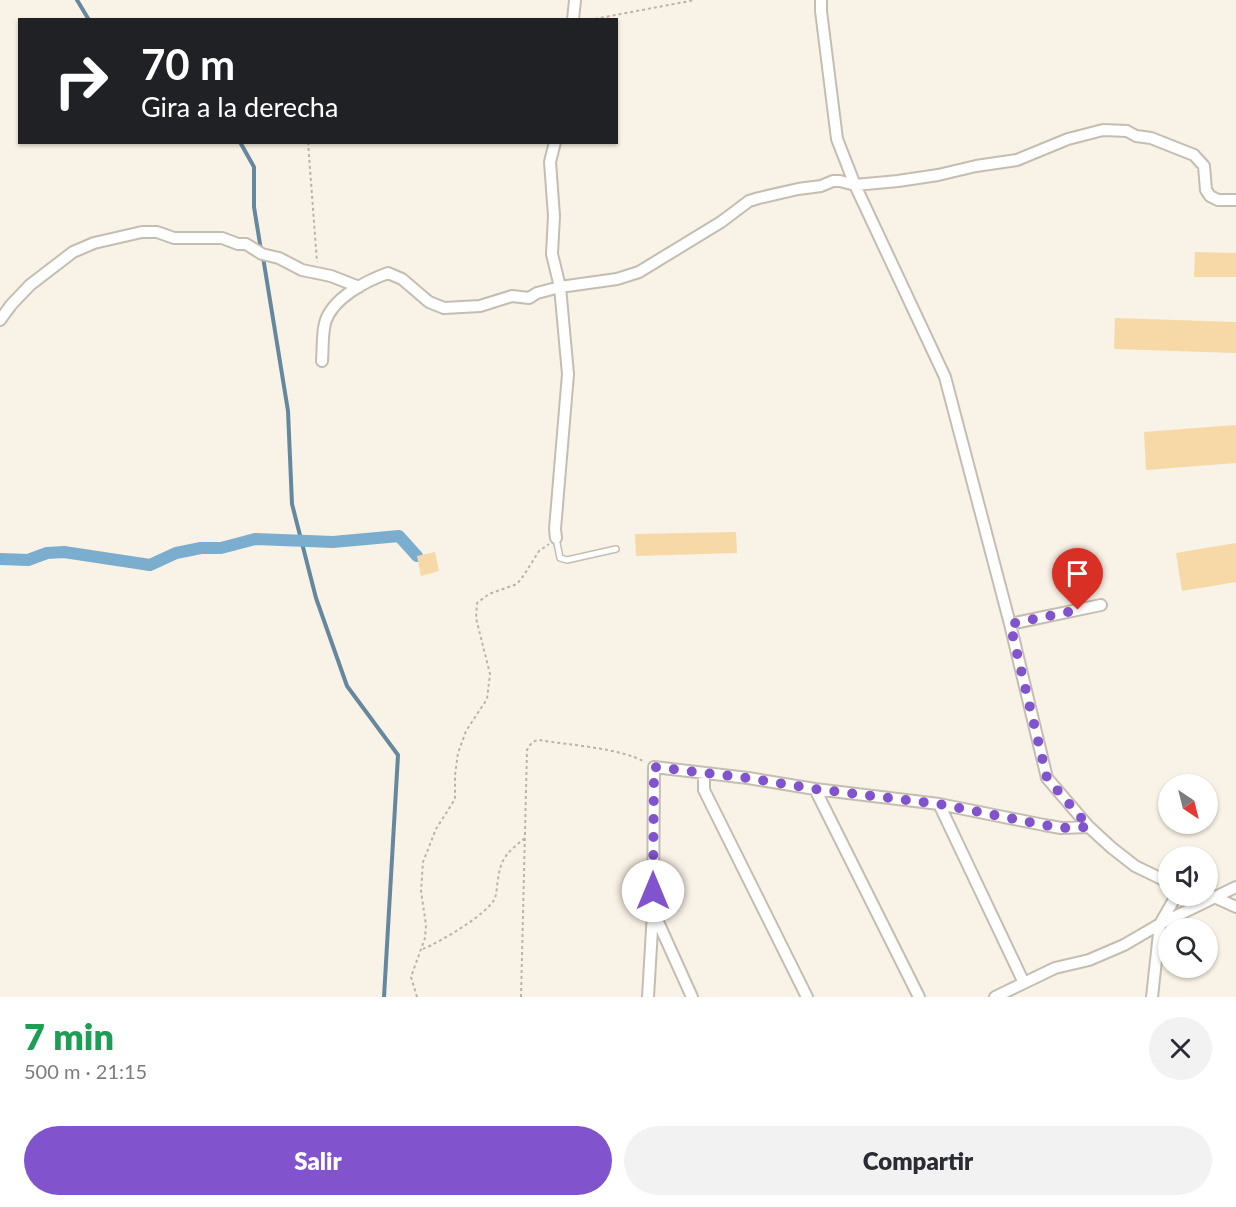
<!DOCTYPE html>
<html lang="es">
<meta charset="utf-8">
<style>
:root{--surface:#fff;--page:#f2f2f3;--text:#2b2b33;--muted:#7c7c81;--accent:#8154cd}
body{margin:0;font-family:Lato,sans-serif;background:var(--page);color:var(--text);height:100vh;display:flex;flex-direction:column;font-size:22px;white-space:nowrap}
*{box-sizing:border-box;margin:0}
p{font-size:20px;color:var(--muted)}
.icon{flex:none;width:33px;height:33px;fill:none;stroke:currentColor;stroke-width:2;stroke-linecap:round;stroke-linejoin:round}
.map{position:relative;height:997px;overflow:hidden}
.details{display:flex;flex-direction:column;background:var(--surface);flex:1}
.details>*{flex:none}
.banner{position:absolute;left:18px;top:18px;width:600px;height:126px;border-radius:0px;box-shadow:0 2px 4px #0004;background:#202124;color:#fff;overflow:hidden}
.needle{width:39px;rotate:145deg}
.tools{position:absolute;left:1158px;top:774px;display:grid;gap:12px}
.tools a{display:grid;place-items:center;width:60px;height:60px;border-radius:50%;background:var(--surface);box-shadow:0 2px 4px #0004;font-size:30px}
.pin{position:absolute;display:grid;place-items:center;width:51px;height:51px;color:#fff;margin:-62px -26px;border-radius:50% 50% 50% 0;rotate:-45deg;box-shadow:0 0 6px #0007}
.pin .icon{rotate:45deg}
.me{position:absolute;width:66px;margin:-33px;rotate:0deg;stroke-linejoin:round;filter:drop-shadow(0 0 4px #0008)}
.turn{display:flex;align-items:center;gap:21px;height:126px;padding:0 24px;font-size:27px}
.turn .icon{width:78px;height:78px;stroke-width:2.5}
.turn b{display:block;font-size:42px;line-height:51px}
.round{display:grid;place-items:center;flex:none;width:63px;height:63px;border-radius:32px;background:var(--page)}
.headline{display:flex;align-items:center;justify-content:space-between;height:102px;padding:0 24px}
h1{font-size:36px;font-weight:800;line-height:45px;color:#1e9e55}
.action{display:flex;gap:12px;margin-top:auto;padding:12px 24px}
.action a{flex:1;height:69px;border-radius:36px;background:var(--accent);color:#fff;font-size:24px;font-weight:800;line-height:69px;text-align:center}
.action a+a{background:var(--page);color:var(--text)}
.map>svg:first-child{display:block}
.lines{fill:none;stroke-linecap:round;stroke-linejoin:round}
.stream{stroke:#66889e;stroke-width:4}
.canal{stroke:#7badcf;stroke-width:12}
.building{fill:#f6d9a7}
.service-casing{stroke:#c4bdb1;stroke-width:8}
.minor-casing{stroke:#c4bdb1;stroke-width:14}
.path{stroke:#b9b4aa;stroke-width:2;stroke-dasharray:3 3;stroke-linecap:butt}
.service{stroke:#fff;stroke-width:5}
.minor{stroke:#fff;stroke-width:10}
.route{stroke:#8154cd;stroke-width:10;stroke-dasharray:0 18}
</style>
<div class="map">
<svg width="1236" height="997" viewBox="0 0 1236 997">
<rect width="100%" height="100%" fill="#f9f2e6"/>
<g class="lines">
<!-- stream -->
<path class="stream" d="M77,0l12,20
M240,142l14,25v40l7,43
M263,257l25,154 4,93 24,94 31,88 51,69 -14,242"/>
<!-- canal -->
<path class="canal" d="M0,559l28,1 19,-7 17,-1 86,13 26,-12 25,-5h20l34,-9 78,3 66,-6 18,20"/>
</g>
<!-- building -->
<path class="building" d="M1195,252l41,1v24h-42z
M1115,318l121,4v31l-122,-4z
M1236,425v38l-90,7 -2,-38z
M736,532l1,21 -101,3 -1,-22z
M1236,543v39l-54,9 -6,-38z
M435,552l4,19 -18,5 -4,-20z"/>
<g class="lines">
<!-- service casing -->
<g class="service-casing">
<path id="service" d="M556,538l4,20 7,2 49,-11"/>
</g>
<!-- minor casing -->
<g class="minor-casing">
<path id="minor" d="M821,0v11l16,128 18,46 90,192 65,247 37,154 42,49 23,21 23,18 33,16
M573,20l2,-20
M555,142l-5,20 4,54 -2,38 8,33 8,87 -13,155 1,9
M0,320l11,-15 19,-20 43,-33 21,-9 48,-11h15l17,6h48l16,6h8l16,10 17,4 23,12 29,6 28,11
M322,361c1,-12 0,-26 3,-38 7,-25 41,-42 63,-50l14,6 27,23 15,6 36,-2 32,-10 17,2 8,-5 23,-6 57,-8 22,-7 82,-50 28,-21 10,-3 39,-9 23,-3 12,-5h7l15,4 43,-4 40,-6 38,-9 41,-6 51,-21 35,-9 24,1 9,5 15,2 43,17 10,11 2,24 4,6 8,4h18
M1010,624l91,-19
M704,773v17l103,207
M815,789l104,208
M939,804l85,179
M1212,896l24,11
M654,913l38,84
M648,997l5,-85 1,-145 94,11 67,11 124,15 105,21 17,3 28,-1
M995,997l60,-29 34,-8 35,-15 36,-21 16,-28
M1152,997l8,-73 76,-37"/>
</g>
<!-- path -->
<path class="path" d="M589,20l106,-20
M308,142l9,120
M423,949c17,-7 65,-35 72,-51 2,-6 2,-13 3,-19 3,-22 10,-27 27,-41
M417,997l-6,-20 14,-39 1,-13 -5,-34 2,-29 13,-33 19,-30v-24l3,-22 8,-22 21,-32 3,-25 -14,-56 1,-15 12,-9 28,-10 7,-9 15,-24 10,-7
M521,997l6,-247c3,-6 6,-9 12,-10 29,5 82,8 106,22"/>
<!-- service -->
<use href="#service" class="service"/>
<!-- minor -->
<use href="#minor" class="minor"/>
</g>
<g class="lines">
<!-- route -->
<path class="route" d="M653,891l1,-124 94,11 67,11 124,15 105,21 17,3 28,-1 -42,-49 -37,-154 68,-14"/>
</g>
</svg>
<div class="tools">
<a><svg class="needle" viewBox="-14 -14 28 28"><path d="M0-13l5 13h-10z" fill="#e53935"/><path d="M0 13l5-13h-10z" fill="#7c7c81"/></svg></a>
<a><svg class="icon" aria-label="sound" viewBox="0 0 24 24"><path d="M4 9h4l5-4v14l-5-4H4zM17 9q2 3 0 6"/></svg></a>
<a><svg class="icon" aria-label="search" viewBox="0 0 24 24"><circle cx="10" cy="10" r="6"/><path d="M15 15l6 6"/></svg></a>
</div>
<div class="pin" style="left:1078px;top:610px;background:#d93025"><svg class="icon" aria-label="arrive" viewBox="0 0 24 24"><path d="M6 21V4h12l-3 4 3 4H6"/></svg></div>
<svg class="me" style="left:653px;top:891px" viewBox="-20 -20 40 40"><circle r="19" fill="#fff"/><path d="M0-13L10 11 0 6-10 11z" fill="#8154cd"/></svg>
<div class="banner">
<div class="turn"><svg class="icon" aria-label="right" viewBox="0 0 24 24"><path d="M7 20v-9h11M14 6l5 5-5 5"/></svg><div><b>70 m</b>Gira a la derecha</div></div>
</div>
</div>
<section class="details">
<div class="headline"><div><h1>7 min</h1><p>500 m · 21:15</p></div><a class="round"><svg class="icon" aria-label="close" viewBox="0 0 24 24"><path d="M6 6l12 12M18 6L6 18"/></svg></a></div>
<div class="action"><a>Salir</a><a>Compartir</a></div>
</section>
